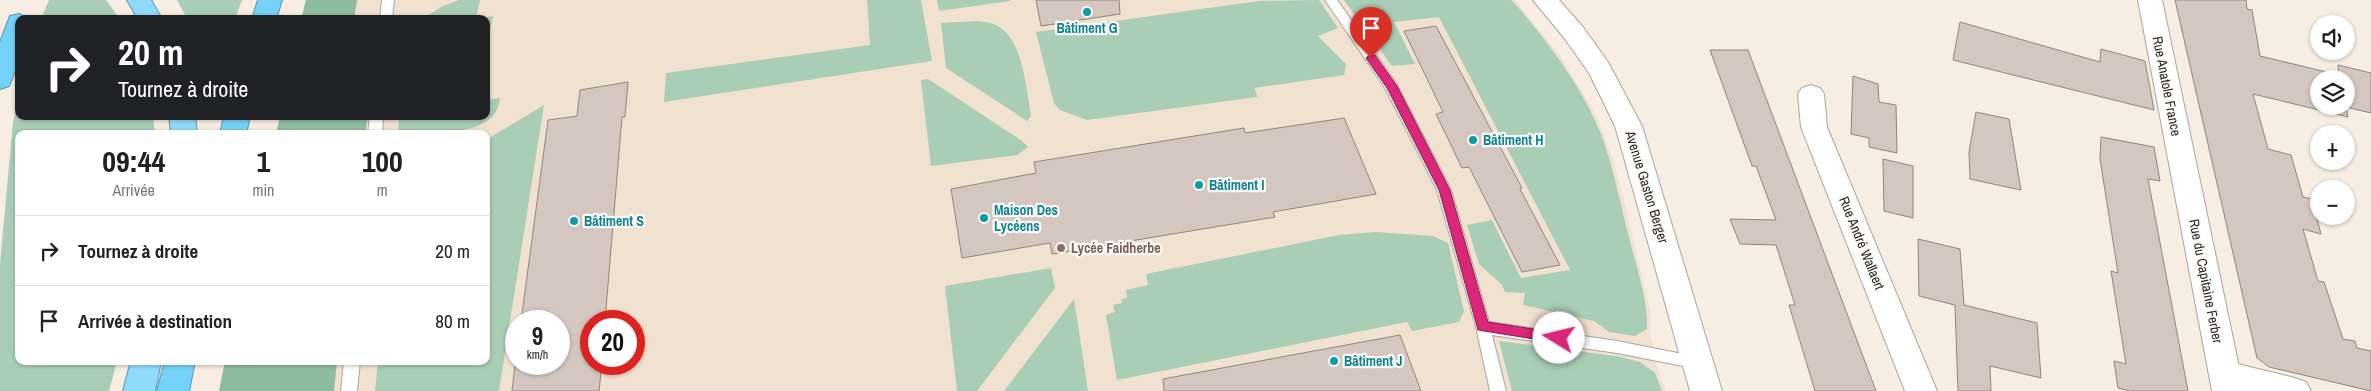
<!DOCTYPE html>
<html lang="fr">
<meta charset="utf-8">
<style>
:root{--surface:#fff;--page:#f6f6f6;--text:#222;--muted:#767676;--line:#e0e0e0}
body{margin:0;font-family:"Archivo Narrow",sans-serif;background:var(--page);color:var(--text);height:100vh;display:flex;flex-direction:column;font-size:19px;white-space:nowrap}
*{box-sizing:border-box;margin:0}
p{font-size:16px;color:var(--muted)}
.icon{flex:none;width:28px;height:28px;fill:none;stroke:currentColor;stroke-width:2;stroke-linecap:round;stroke-linejoin:round}
.map{position:relative;flex:1;overflow:hidden}
.sheet{position:absolute;left:15px;top:130px;width:475px;height:235px;display:flex;flex-direction:column;background:var(--surface);border-radius:10px;box-shadow:0 1px 4px #0004}
.sheet>*{flex:none}
.hud{position:absolute;left:15px;top:15px;width:475px;height:105px;border-radius:10px;box-shadow:0 1px 4px #0004;background:#202124;color:#fff;overflow:hidden}
.buttons{position:absolute;left:2310px;top:15px;display:grid;gap:10px}
.buttons a{display:grid;place-items:center;width:45px;height:45px;border-radius:50%;background:var(--surface);box-shadow:0 1px 4px #0004;font-size:25px}
.speed{position:absolute;left:505px;top:310px;display:flex;gap:10px;font-size:25px;font-weight:700;text-align:center}
.speed>*{display:grid;place-content:center;width:65px;height:65px;border-radius:50%;background:var(--surface);box-shadow:0 1px 4px #0004;line-height:1}
.speed small{font-size:12px;font-weight:400}
.speed .limit{border:8px solid #d22;background:#fff;color:#111}
.pin{position:absolute;display:grid;place-items:center;width:42px;height:42px;color:#fff;margin:-51px -21px;border-radius:50% 50% 50% 0;rotate:-45deg;box-shadow:0 0 5px #0007}
.pin .icon{rotate:45deg}
.me{position:absolute;width:55px;margin:-28px;rotate:279deg;stroke-linejoin:round;filter:drop-shadow(0 0 4px #0008)}
.turn{display:flex;align-items:center;gap:18px;height:105px;padding:0 20px;font-size:22px}
.turn .icon{width:65px;height:65px;stroke-width:2.5}
.turn b{display:block;font-size:35px;line-height:42px}
.eta{display:flex;justify-content:space-evenly;align-items:center;height:85px;text-align:center}
.eta b{font-size:30px;font-weight:800;line-height:35px}
ul{padding:0;list-style:none}
li{display:flex;align-items:center;gap:15px;height:70px;padding:0 20px;border-top:1px solid var(--line)}
li div{flex:1}
li b{display:block;font-size:19px}
li em{font-style:normal}
.map>svg:first-child{display:block}
.built{fill:#f1e1d0;fill-rule:evenodd}
.green{fill:#a9cdb5}
.forest{fill:#8ebc9e}
.building{fill:#d4c7bf;stroke:#90857d;fill-rule:evenodd}
.lines{fill:none;stroke-linecap:round;stroke-linejoin:round}
.service-casing{stroke:#ada49a;stroke-width:2}
.minor-casing{stroke:#ada49a;stroke-width:2}
.tertiary-casing{stroke:#ada49a;stroke-width:2}
.trunk-casing{stroke:#5a96ae;stroke-width:2}
.motorway-casing{stroke:#5a96ae;stroke-width:2}
.service{fill:#fff;fill-rule:evenodd}
.minor{fill:#fff;fill-rule:evenodd}
.tertiary{fill:#fff;fill-rule:evenodd}
.trunk{fill:#90dbfa;fill-rule:evenodd}
.motorway{fill:#74d2f9;fill-rule:evenodd}
.route{fill:#db2777;stroke:#8e194d}
.culture-dot{fill:#0f9aa8;stroke:#fefcfa;stroke-width:2}
.education-dot{fill:#8d6e63;stroke:#fefcfa;stroke-width:2}
.labels{text-anchor:middle;dominant-baseline:central;stroke-width:4.5;stroke-linejoin:round;paint-order:stroke}
.culture-label{font-size:14px;font-weight:bold;fill:#0d838f;stroke:#fefcfa;text-anchor:start}
.street-label{font-size:14px;fill:#2b2824;stroke:#fefcfa}
.education-label{font-size:14px;font-weight:bold;fill:#785e54;stroke:#fefcfa;text-anchor:start}
</style>
<div class="map">
<svg width="2371" height="391" viewBox="0 0 2371 391">
<rect width="100%" height="100%" fill="#f7ede2"/>
<!-- built -->
<path class="built" d="M313,0h1202l46,57 35,58 9,22 14,44 32,133 -1,18 8,39 8,20h-1427l6,-30h241v-227h-199l3,-18h196v-97h-178zM516,321h43v43h-43zM591,321h43v43h-43z"/>
<!-- green -->
<path class="green" d="M49,0h57l14,19h-79z
M177,0h65l-7,19h-48z
M459,0h21l-4,18 17,-2 -7,37v-34h-64l19,-12z
M867,0h54l11,61 -268,41 2,-29 204,-28z
M937,0h73v1l-71,10z
M1319,0l19,28 -20,8 28,28 -2,11 -89,13 2,9 -170,23 -27,-10 -6,-7 -18,-71 223,-31z
M1344,0h167l7,7c33,39 64,80 83,127 12,32 19,69 28,103 7,29 19,62 18,92l-12,7 -26,-4 -15,-11 -71,-16 2,-12 -20,-1 -3,-7 -23,-21 -12,-39 25,-5 29,58 49,-8 -131,-253 -45,5 21,42 -23,2z
M977,21c5,1 13,1 19,4 27,13 30,63 35,91l-4,5 -81,-53 -5,-45z
M928,79l94,62 6,6 -11,8 -86,11 -10,-86z
M500,98c-1,4 -2,11 -5,15 -17,24 -71,21 -97,21l1,-18h87v-16z
M19,100v16h134l2,18h-136v227h98l-8,30h-109v-127l13,-142z
M544,105l-45,286h-124l3,-30h108v-221z
M1375,232l58,4 15,7 16,68 -5,11 -47,9 -5,-9 -290,58 -11,-65 9,-3 -2,-7 9,-2 -1,-4 6,-1 -1,-8 22,-5 -2,-11 193,-39z
M1051,268l4,20 -78,103h-20l-12,-105z
M1074,299l14,92h-84z
M1499,341l117,15 24,6 15,11 7,18h-150z"/>
<!-- forest -->
<path class="forest" d="M306,0h51l-3,19h-53z
M280,116h88l-3,18h-89z
M225,361h112l-3,30h-115z"/>
<!-- building -->
<path class="building" d="M1036,0h83l1,14 -79,12z
M2175,0h71l1,9 5,1 8,46 79,19 -1,-10 33,8v40l-25,-6 2,10 -95,-23 15,55 23,6 12,42 9,2 9,35 -18,-5 15,52 6,1 19,57 12,2 2,7 14,3v40l-102,-24 -12,-9zM2319,79h27v27h-27z
M1960,22l140,40 1,-13 44,12 9,49 -201,-50z
M1436,26l86,162 -2,1 40,76 -38,7 -53,-105 -7,1 -26,-54 7,-2 -39,-81z
M1710,50h38l128,341h-61l-26,-86h6l-19,-60 -36,-1 -10,-25 46,1 -20,-54h-4z
M1853,76l25,8 1,18 17,3 1,48 -28,-6v-9l-18,-4z
M628,82l-3,35h-3l-17,204h-14v43h11l-3,27h-87l4,-35v8h43v-43h-38l27,-201 29,-4 3,-26z
M1976,112l33,7 12,71 -51,-11 -1,-27z
M1344,118l32,76 -103,18 2,5 -223,37 -2,-11 -88,15 -11,-69 85,-16 -2,-11 210,-34 1,5z
M2101,137l53,10 6,34 -12,-2 40,212h-58l-12,-3 -4,-27 12,3 -15,-93 7,2 -18,-114z
M1883,159l30,7v52l-29,-7z
M1918,239l42,10 4,56 73,18 4,55 -51,-12 1,25h-33l-3,-86 -36,-9z
M1400,335l21,56h-257l-1,-12z"/>
<g class="lines">
<!-- service casing -->
<g class="service-casing">
<path id="service" d="M382,0h12l-2,19h-12z
M1325,0h12l59,83 55,107 38,132 128,19 81,16 5,1 3,5 -3,5 -5,1 -81,-16 -125,-18 14,56h-16l-14,-64 -39,-137 -52,-102z
M370,116h13l-1,18h-14z
M344,361h16l-3,30h-16z"/>
</g>
<!-- minor casing -->
<g class="minor-casing">
<path id="minor" d="M1533,0h26l24,27 25,35 34,64 80,265h-32l-75,-265 -26,-53 -24,-34z
M1811,85l9,3 4,6 3,33 110,264h-32l-104,-264 -3,-33 4,-6z
M2225,361l70,17 11,4 5,9h-70l-27,-8 -4,-9 4,-9z"/>
</g>
<!-- tertiary casing -->
<g class="tertiary-casing">
<path id="tertiary" d="M2138,0h24l82,391h-32z"/>
</g>
<!-- trunk casing -->
<g class="trunk-casing">
<path id="trunk" d="M127,0h24l11,19h-24z
M169,116h26l2,18h-26z
M131,361h30l-6,30h-32z"/>
</g>
<!-- motorway casing -->
<g class="motorway-casing">
<path id="motorway" d="M258,0h24l-6,19h-24z
M19,14l10,5h-10v42l-10,25 -9,3v-47l10,-26z
M224,116h26l-4,18h-26z
M165,361h30l-6,30h-32z"/>
</g>
<!-- service -->
<use href="#service" class="service"/>
<!-- minor -->
<use href="#minor" class="minor"/>
<!-- tertiary -->
<use href="#tertiary" class="tertiary"/>
<!-- trunk -->
<use href="#trunk" class="trunk"/>
<!-- motorway -->
<use href="#motorway" class="motorway"/>
</g>
<!-- route -->
<path class="route" d="M1371,54l4,1 22,31 53,104 38,132 71,11 6,5 -1,4 -5,1 -81,-13 -39,-140 -52,-102 -21,-30z"/>
<!-- markers -->
<g class="culture-dot">
<circle cx="1087" cy="12" r="5"/>
<circle cx="1473" cy="140" r="5"/>
<circle cx="1199" cy="185" r="5"/>
<circle cx="984" cy="218" r="5"/>
<circle cx="574" cy="221" r="5"/>
<circle cx="1334" cy="361" r="5"/>
</g>
<circle class="education-dot" cx="1061" cy="248" r="5"/>
<g class="labels">
<!-- culture labels -->
<g class="culture-label">
<text x="1087" y="28" text-anchor="middle">Bâtiment G</text>
<text x="1483" y="140">Bâtiment H</text>
<text x="1209" y="185">Bâtiment I</text>
<text x="994" y="210">Maison Des<tspan x="994" dy="16">Lycéens</tspan></text>
<text x="584" y="221">Bâtiment S</text>
<text x="1344" y="361">Bâtiment J</text>
</g>
<!-- street labels -->
<g class="street-label">
<text transform="translate(2167 86) rotate(79)">Rue Anatole France</text>
<text transform="translate(1647 187) rotate(73)">Avenue Gaston Berger</text>
<text transform="translate(1862 243) rotate(68)">Rue André Wallaert</text>
<text transform="translate(2206 281) rotate(79)">Rue du Capitaine Ferber</text>
</g>
<!-- education labels -->
<g class="education-label">
<text x="1071" y="248">Lycée Faidherbe</text>
</g>
</g>
</svg>
<div class="buttons">
<a><svg class="icon" aria-label="sound" viewBox="0 0 24 24"><path d="M4 9h4l5-4v14l-5-4H4zM17 9q2 3 0 6"/></svg></a>
<a><svg class="icon" aria-label="layers" viewBox="0 0 24 24"><path d="M12 4l9 5-9 5-9-5zM3 14l9 5 9-5"/></svg></a>
<a>+</a>
<a>−</a>
</div>
<div class="speed"><div>9<small>km/h</small></div><div class="limit">20</div></div>
<div class="pin" style="left:1371px;top:58px;background:#d93025"><svg class="icon" aria-label="arrive" viewBox="0 0 24 24"><path d="M6 21V4h12l-3 4 3 4H6"/></svg></div>
<svg class="me" style="left:1559px;top:338px" viewBox="-20 -20 40 40"><circle r="19" fill="#fff"/><path d="M0-13L10 11 0 6-10 11z" fill="#db2777"/></svg>
<div class="hud">
<div class="turn"><svg class="icon" aria-label="right" viewBox="0 0 24 24"><path d="M7 20v-9h11M14 6l5 5-5 5"/></svg><div><b>20 m</b>Tournez à droite</div></div>
</div>
<section class="sheet">
<div class="eta">
<div><b>09:44</b><p>Arrivée</p></div>
<div><b>1</b><p>min</p></div>
<div><b>100</b><p>m</p></div>
</div>
<ul>
<li><svg class="icon" aria-label="right" viewBox="0 0 24 24"><path d="M7 20v-9h11M14 6l5 5-5 5"/></svg><div><b>Tournez à droite</b></div><em>20 m</em></li>
<li><svg class="icon" aria-label="arrive" viewBox="0 0 24 24"><path d="M6 21V4h12l-3 4 3 4H6"/></svg><div><b>Arrivée à destination</b></div><em>80 m</em></li>
</ul>
</section>
</div>
